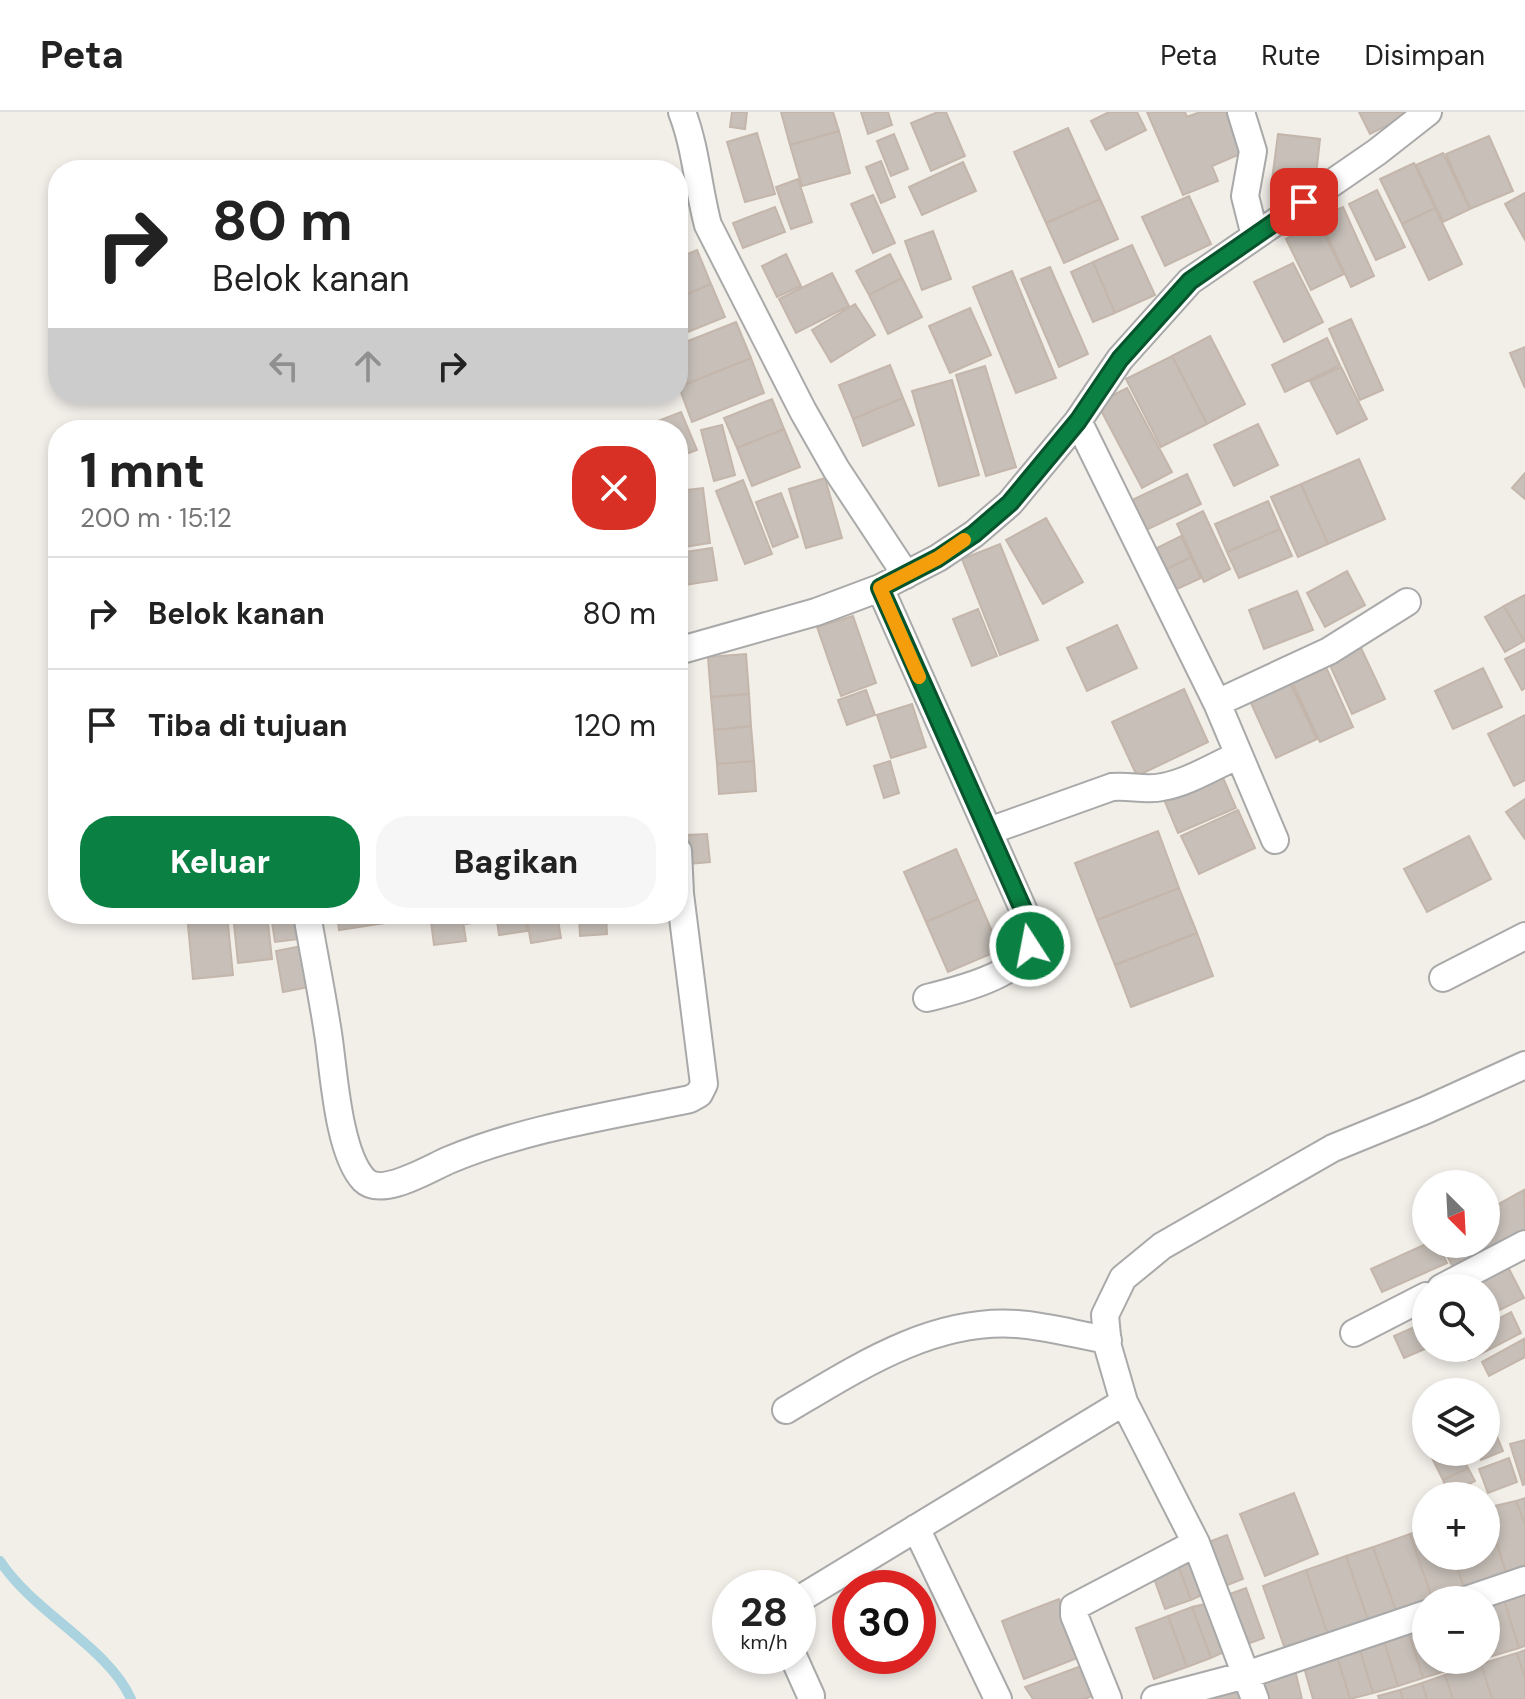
<!DOCTYPE html>
<html lang="id">
<meta charset="utf-8">
<style>
:root{--surface:#fff;--page:#f6f6f6;--text:#222;--muted:#767676;--line:#e0e0e0;--accent:#0b8043}
body{margin:0;font-family:"DM Sans",sans-serif;background:var(--page);color:var(--text);height:100vh;display:flex;flex-direction:column;font-size:30px;white-space:nowrap}
*{box-sizing:border-box;margin:0}
p{font-size:26px;color:var(--muted)}
.icon{flex:none;width:44px;height:44px;fill:none;stroke:currentColor;stroke-width:2;stroke-linecap:round;stroke-linejoin:round}
.map{position:relative;flex:1;overflow:hidden}
.sheet{position:absolute;left:48px;top:308px;width:640px;height:504px;display:flex;flex-direction:column;background:var(--surface);border-radius:32px;box-shadow:0 4px 12px #0003}
.sheet>*{flex:none}
.banner{position:absolute;left:48px;top:48px;width:640px;height:244px;border-radius:32px;box-shadow:0 4px 12px #0003;background:#fff;color:var(--text);overflow:hidden}
.needle{width:52px;rotate:156deg}
.controls{position:absolute;left:1412px;top:1058px;display:grid;gap:16px}
.controls a{display:grid;place-items:center;width:88px;height:88px;border-radius:50%;background:var(--surface);box-shadow:0 4px 12px #0003;font-size:40px}
.speed{position:absolute;left:712px;top:1458px;display:flex;gap:16px;font-size:40px;font-weight:700;text-align:center}
.speed>*{display:grid;place-content:center;width:104px;height:104px;border-radius:50%;background:var(--surface);box-shadow:0 4px 12px #0003;line-height:1}
.speed small{font-size:20px;font-weight:400}
.speed .limit{border:12px solid #d22;background:#fff;color:#111}
.pin{position:absolute;display:grid;place-items:center;width:68px;height:68px;color:#fff;margin:-34px;border-radius:16px;box-shadow:0 4px 12px #0006}
.me{position:absolute;width:88px;margin:-44px;rotate:349deg;stroke-linejoin:round;filter:drop-shadow(0 0 6px #0008)}
.turn{display:flex;align-items:center;gap:28px;height:168px;padding:0 32px;font-size:36px}
.turn .icon{width:104px;height:104px;stroke-width:2.5}
.turn b{display:block;font-size:56px;line-height:68px}
.lanes{display:flex;align-items:center;height:76px;padding:0 32px;background:#0003;justify-content:center;gap:40px;direction:ltr}
.lanes .off{opacity:.35}
.round{display:grid;place-items:center;flex:none;width:84px;height:84px;border-radius:32px;background:var(--page)}
.head{display:flex;align-items:center;justify-content:space-between;height:136px;padding:0 32px}
h1{font-size:48px;font-weight:800;line-height:60px}
.cta{display:flex;gap:16px;margin-top:auto;padding:16px 32px}
.cta a{flex:1;height:92px;border-radius:32px;background:var(--accent);color:#fff;font-size:32px;font-weight:800;line-height:92px;text-align:center}
.cta a+a{background:var(--page);color:var(--text)}
ul{padding:0;list-style:none}
li{display:flex;align-items:center;gap:24px;height:112px;padding:0 32px;border-top:2px solid var(--line)}
li div{flex:1}
li b{display:block;font-size:30px}
li em{font-style:normal}
header{display:flex;align-items:center;gap:48px;box-sizing:border-box;height:112px;padding:0 40px;background:var(--surface);border-bottom:2px solid var(--line)}
header strong{font-size:38px}
nav{display:flex;gap:44px;margin-inline-start:auto;font-size:28px}
.map>svg:first-child{display:block}
.lines{fill:none;stroke-linecap:round;stroke-linejoin:round}
.stream{stroke:#aad3df;stroke-width:10}
.building{fill:#c7bfb8;stroke:#c4b6ab;stroke-width:2}
.minor-casing{stroke:#a9a9a9;stroke-width:30}
.minor{stroke:#fff;stroke-width:26}
.route-casing{stroke:#07532c;stroke-width:20}
.route{stroke:#0b8043;stroke-width:14}
.slow{stroke:#f59e0b;stroke-width:14}
</style>
<header>
<strong>Peta</strong>
<nav><a>Peta</a><a>Rute</a><a>Disimpan</a></nav>
</header>
<div class="map">
<svg width="1525" height="1587" viewBox="0 0 1525 1587">
<rect width="100%" height="100%" fill="#f2efe9"/>
<g class="lines">
<!-- stream -->
<path class="stream" d="M0,1449c34,52 108,86 131,138"/>
</g>
<!-- building -->
<path class="building" d="M732,0h15l-2,17 -15,-2z
M781,0h52l6,19 -49,14z
M861,0h27l4,13 -24,9z
M938,0h8l19,44 -34,15 -20,-48z
M1109,0h28l9,18 -40,20 -15,-29z
M1147,0h38l2,5 13,-5h31l14,40 -33,14 6,15 -35,14z
M1359,0h55l-44,22z
M1068,16l32,71 -54,24 -32,-71z
M839,19l11,42 -48,13 -12,-41z
M757,21l18,61 -30,8 -18,-60z
M894,22l14,35 -17,7 -14,-35z
M1278,22l42,5 -5,46 -43,-5z
M1489,24l24,55 -43,18 -24,-55z
M1443,41l27,56 -27,13 -27,-57z
M881,49l14,36 -14,6 -15,-36z
M963,50l13,29 -54,24 -13,-28z
M1414,51l21,45 -33,16 -22,-45z
M798,67l14,43 -21,7 -15,-42z
M1377,78l28,57 -29,13 -27,-56z
M1525,81v47l-20,-36z
M873,83l22,48 -22,10 -22,-49z
M1189,84l22,48 -46,22 -23,-49z
M1100,87l18,40 -54,24 -18,-40z
M775,95l10,25 -42,16 -10,-25z
M1343,95l31,69 -23,11 -32,-69z
M1435,96l27,56 -33,16 -27,-56z
M1318,110l26,52 -33,16 -25,-51z
M933,119l18,48 -29,11 -17,-49z
M1132,133l23,50 -40,18 -22,-51z
M697,138l14,34 -33,14v-40z
M786,142l15,32 -24,11 -15,-31z
M890,142l12,24 -33,17 -13,-24z
M1093,150l22,51 -22,9 -22,-50z
M1293,151l30,59 -39,20 -30,-60z
M1050,155l38,87 -29,13 -38,-88z
M1012,159l44,107 -40,15 -43,-106z
M832,161l17,33 -53,27 -17,-34z
M902,166l20,39 -34,17 -19,-39z
M711,172l14,33 -47,19v-38z
M855,192l20,31 -44,27 -19,-32z
M970,196l21,47 -41,18 -21,-47z
M1351,207l32,71 -23,10 -31,-71z
M736,210l15,36 -72,29 -1,-42z
M1210,224l35,68 -38,20 -35,-68z
M1327,226l13,27 -55,27 -13,-27z
M1525,235v41l-15,-35z
M1172,244l35,68 -46,23 -35,-68z
M751,246l13,35 -72,29 -13,-35z
M890,253l13,33 -50,21 -14,-34z
M985,254l31,101 -30,9 -30,-101z
M1341,255l26,52 -30,15 -27,-53z
M952,268l27,95 -40,11 -27,-95z
M1127,276l45,84 -30,16 -45,-85z
M903,286l11,27 -51,21 -10,-27z
M772,287l12,30 -47,19 -13,-30z
M681,300l16,38 -19,7v-27h-43z
M1258,312l20,41 -44,21 -20,-41z
M722,313l13,50 -21,6 -13,-51z
M784,317l16,38 -48,19 -15,-38z
M1359,347l26,60 -57,25 -27,-60z
M1525,361v26l-13,-11z
M1187,362l14,30 -57,27 -14,-30z
M825,366l17,60 -36,10 -17,-59z
M743,368l29,74 -27,10 -29,-73z
M1301,372l27,60 -30,13 -27,-60z
M703,376l7,55 -32,5v-57z
M781,381l17,44 -25,10 -17,-45z
M1268,389l12,28 -53,23 -12,-28z
M1203,399l27,58 -26,13 -27,-58z
M1046,406l37,64 -40,22 -37,-64z
M1280,417l12,27 -53,22 -12,-26z
M1181,424l10,21 -26,13 -10,-21z
M1000,432l38,96 -38,15 -38,-96z
M712,436l5,32 -39,6v-33z
M1191,445l10,21 -26,12 -10,-20z
M1347,459l18,34 -40,22 -18,-34z
M1297,479l16,39 -49,19 -15,-39z
M1525,483v46h-1l-20,-35z
M1504,494l20,35 -19,11 -20,-35z
M978,497l19,47 -25,10 -19,-47z
M853,504l23,67 -35,13 -24,-69z
M1117,513l20,43 -50,23 -20,-43z
M1361,536l24,51 -33,15 -23,-51z
M1525,537v39l-3,2 -17,-31z
M746,542l3,40 -38,3 -3,-40z
M1325,553l28,62 -33,15 -29,-62z
M1483,556l19,39 -49,22 -18,-38z
M1290,571l27,56 -41,19 -26,-57z
M1184,577l24,53 -71,34 -25,-54z
M866,578l9,25 -28,10 -9,-25z
M749,582l2,32 -37,4 -3,-33z
M912,592l14,43 -35,11 -14,-43z
M1525,603v65l-11,6 -26,-52z
M751,614l3,35 -37,3 -3,-34z
M754,649l2,30 -37,3 -2,-30z
M890,649l9,32 -15,5 -10,-32z
M1221,661l15,35 -58,25 -15,-36z
M1525,687v40l-19,-27z
M1238,698l17,38 -56,26 -18,-38z
M1158,719l21,57 -82,32 -22,-57z
M707,722l3,28 -21,2 -3,-29z
M1469,724l22,43 -64,33 -23,-43z
M956,737l22,50 -52,23 -22,-50z
M1179,776l18,45 -82,32 -18,-45z
M978,787l22,51 -52,22 -22,-50z
M187,802h40l6,61 -40,4z
M233,802h34l5,45 -34,4z
M297,802l3,25 -25,3 -4,-27z
M337,802h53l2,8 -53,8z
M430,802h32l4,27 -32,4z
M464,802h29l1,5 -28,5z
M496,802h29l2,17 -28,4z
M526,802h31l4,24 -30,5z
M579,802h27l1,20 -27,2z
M1197,821l16,43 -82,31 -16,-42z
M302,834l7,41 -26,5 -7,-41z
M1524,1078l1,41 -69,42 -15,-29h45v-33z
M1426,1132h12l9,19 -65,29 -11,-23z
M1507,1153l17,33 -38,19v-29h-25z
M1511,1200l10,21 -52,27 -6,-12h23v-23z
M1426,1210l1,26 -23,10 -10,-22z
M1524,1227l1,18 -36,19 -7,-14z
M1492,1313l11,26 -22,9 -3,-8h8v-25z
M1525,1328v44l-2,1 -13,-41z
M1429,1340h31l8,16 -25,12z
M1509,1346l8,24 -29,11 -9,-24z
M1468,1356l7,13 -26,13 -6,-14z
M1294,1381l24,61 -53,22 -25,-62z
M1525,1386v27l-9,-24z
M1516,1389l9,24v40l-19,7 -20,-64z
M1486,1402l20,58 -42,15 -11,-31h33z
M1426,1417v27h27l11,31 -32,11 -22,-64z
M1410,1422l22,64 -36,13 -23,-64z
M1227,1423l16,44 -23,9 -17,-44z
M1373,1435l23,64 -28,9 -22,-64z
M1189,1440l22,39 -20,9 -16,-43z
M1346,1444l22,64 -40,15 -22,-65z
M1175,1445l16,43 -26,9 -14,-39z
M1306,1458l22,65 -43,14 -22,-63z
M1525,1475v59l-6,2 -17,-54z
M1246,1476l18,50 -22,8 -18,-50z
M1502,1482l17,54 -33,10v-58z
M1059,1487l21,58 -56,22 -22,-58z
M1214,1490l19,46 -22,10 -19,-51z
M1192,1495l19,51 -24,9 -19,-51z
M1168,1504l19,51 -33,12 -18,-51z
M1426,1506v42h24l2,9 -29,9 -17,-54z
M1406,1512l17,54 -25,8 -17,-54z
M1381,1520l17,54 -25,7 -16,-53z
M1357,1528l16,53 -23,6 -16,-53z
M1334,1534l16,53h-37l-12,-42z
M1525,1538v28l-8,-25z
M1517,1541l8,25v21h-33l-11,-35z
M1450,1548h31l-29,9z
M1481,1552l11,35h-39l-8,-24z
M1081,1554l13,29 -9,4h-52l-8,-12z
M1295,1558l7,29h-39l-5,-18z
M1445,1563l8,24h-26l-5,-16z
M1422,1571l5,16h-24l-3,-9z
M1246,1575l3,12h-38v-3z
M1400,1578l3,9h-24l-1,-3z"/>
<g class="lines">
<!-- minor casing -->
<g class="minor-casing">
<path id="minor" d="M682,0c14,36 16,76 26,113l95,186 33,58 70,106
M1241,0l12,39 -8,45 10,40
M1078,309l139,282 112,-52 78,-49
M880,476l151,339c1,6 2,13 -1,19 -12,30 -75,45 -103,52
M678,539l138,-39 64,-24 58,-30 36,-24 36,-31 68,-82 42,-62 70,-78 187,-129 51,-40
M1217,591l58,137
M989,719l123,-44c18,-2 33,4 50,0 25,-4 52,-21 75,-31
M307,802c7,42 16,84 22,126 5,36 10,114 35,140 18,18 66,-12 85,-20 77,-32 160,-44 241,-61l9,-5 5,-10 -24,-190 -2,-43
M1443,866l82,-42
M1441,1176l84,-44
M1354,1221l72,-37
M786,1298c71,-42 146,-92 231,-86 30,2 61,11 91,16
M916,1416l82,171
M1196,1431l-72,-141 -16,-55 -3,-32 18,-37 39,-32 171,-98 93,-38 99,-45
M798,1488l326,-198
M1466,1488l59,-20
M793,1544l18,40
M1108,1587l-34,-84v-8l122,-64 59,156
M1155,1587l91,-24 180,-61"/>
</g>
<!-- minor -->
<use href="#minor" class="minor"/>
</g>
<g class="lines">
<!-- route casing -->
<g class="route-casing">
<path id="route" d="M1030,834l1,-19 -151,-339 58,-30 36,-24 36,-31 68,-82 42,-62 70,-78 114,-79"/>
</g>
<!-- route -->
<use href="#route" class="route"/>
<!-- slow -->
<path class="slow" d="M919,565l-39,-89 58,-30 26,-18"/>
</g>
</svg>
<div class="controls">
<a><svg class="needle" viewBox="-14 -14 28 28"><path d="M0-13l5 13h-10z" fill="#e53935"/><path d="M0 13l5-13h-10z" fill="#767676"/></svg></a>
<a><svg class="icon" aria-label="search" viewBox="0 0 24 24"><circle cx="10" cy="10" r="6"/><path d="M15 15l6 6"/></svg></a>
<a><svg class="icon" aria-label="layers" viewBox="0 0 24 24"><path d="M12 4l9 5-9 5-9-5zM3 14l9 5 9-5"/></svg></a>
<a>+</a>
<a>−</a>
</div>
<div class="speed"><div>28<small>km/h</small></div><div class="limit">30</div></div>
<div class="pin" style="left:1304px;top:90px;background:#d93025"><svg class="icon" aria-label="arrive" viewBox="0 0 24 24"><path d="M6 21V4h12l-3 4 3 4H6"/></svg></div>
<svg class="me" style="left:1030px;top:834px" viewBox="-20 -20 40 40"><circle r="17" fill="#0b8043" stroke="#fff" stroke-width="3"/><path d="M0-11L8 9 0 5-8 9z" fill="#fff"/></svg>
<div class="banner">
<div class="turn"><svg class="icon" aria-label="right" viewBox="0 0 24 24"><path d="M7 20v-9h11M14 6l5 5-5 5"/></svg><div><b>80 m</b>Belok kanan</div></div>
<div class="lanes"><svg class="icon off" aria-label="left" viewBox="0 0 24 24"><path d="M17 20v-9H6M10 6l-5 5 5 5"/></svg><svg class="icon off" aria-label="ahead" viewBox="0 0 24 24"><path d="M12 20V5M6 11l6-6 6 6"/></svg><svg class="icon" aria-label="right" viewBox="0 0 24 24"><path d="M7 20v-9h11M14 6l5 5-5 5"/></svg></div>
</div>
<section class="sheet">
<div class="head"><div><h1>1 mnt</h1><p>200 m · 15:12</p></div><a class="round" style="background:#d93025;color:#fff"><svg class="icon" aria-label="close" viewBox="0 0 24 24"><path d="M6 6l12 12M18 6L6 18"/></svg></a></div>
<ul>
<li><svg class="icon" aria-label="right" viewBox="0 0 24 24"><path d="M7 20v-9h11M14 6l5 5-5 5"/></svg><div><b>Belok kanan</b></div><em>80 m</em></li>
<li><svg class="icon" aria-label="arrive" viewBox="0 0 24 24"><path d="M6 21V4h12l-3 4 3 4H6"/></svg><div><b>Tiba di tujuan</b></div><em>120 m</em></li>
</ul>
<div class="cta"><a>Keluar</a><a>Bagikan</a></div>
</section>
</div>
